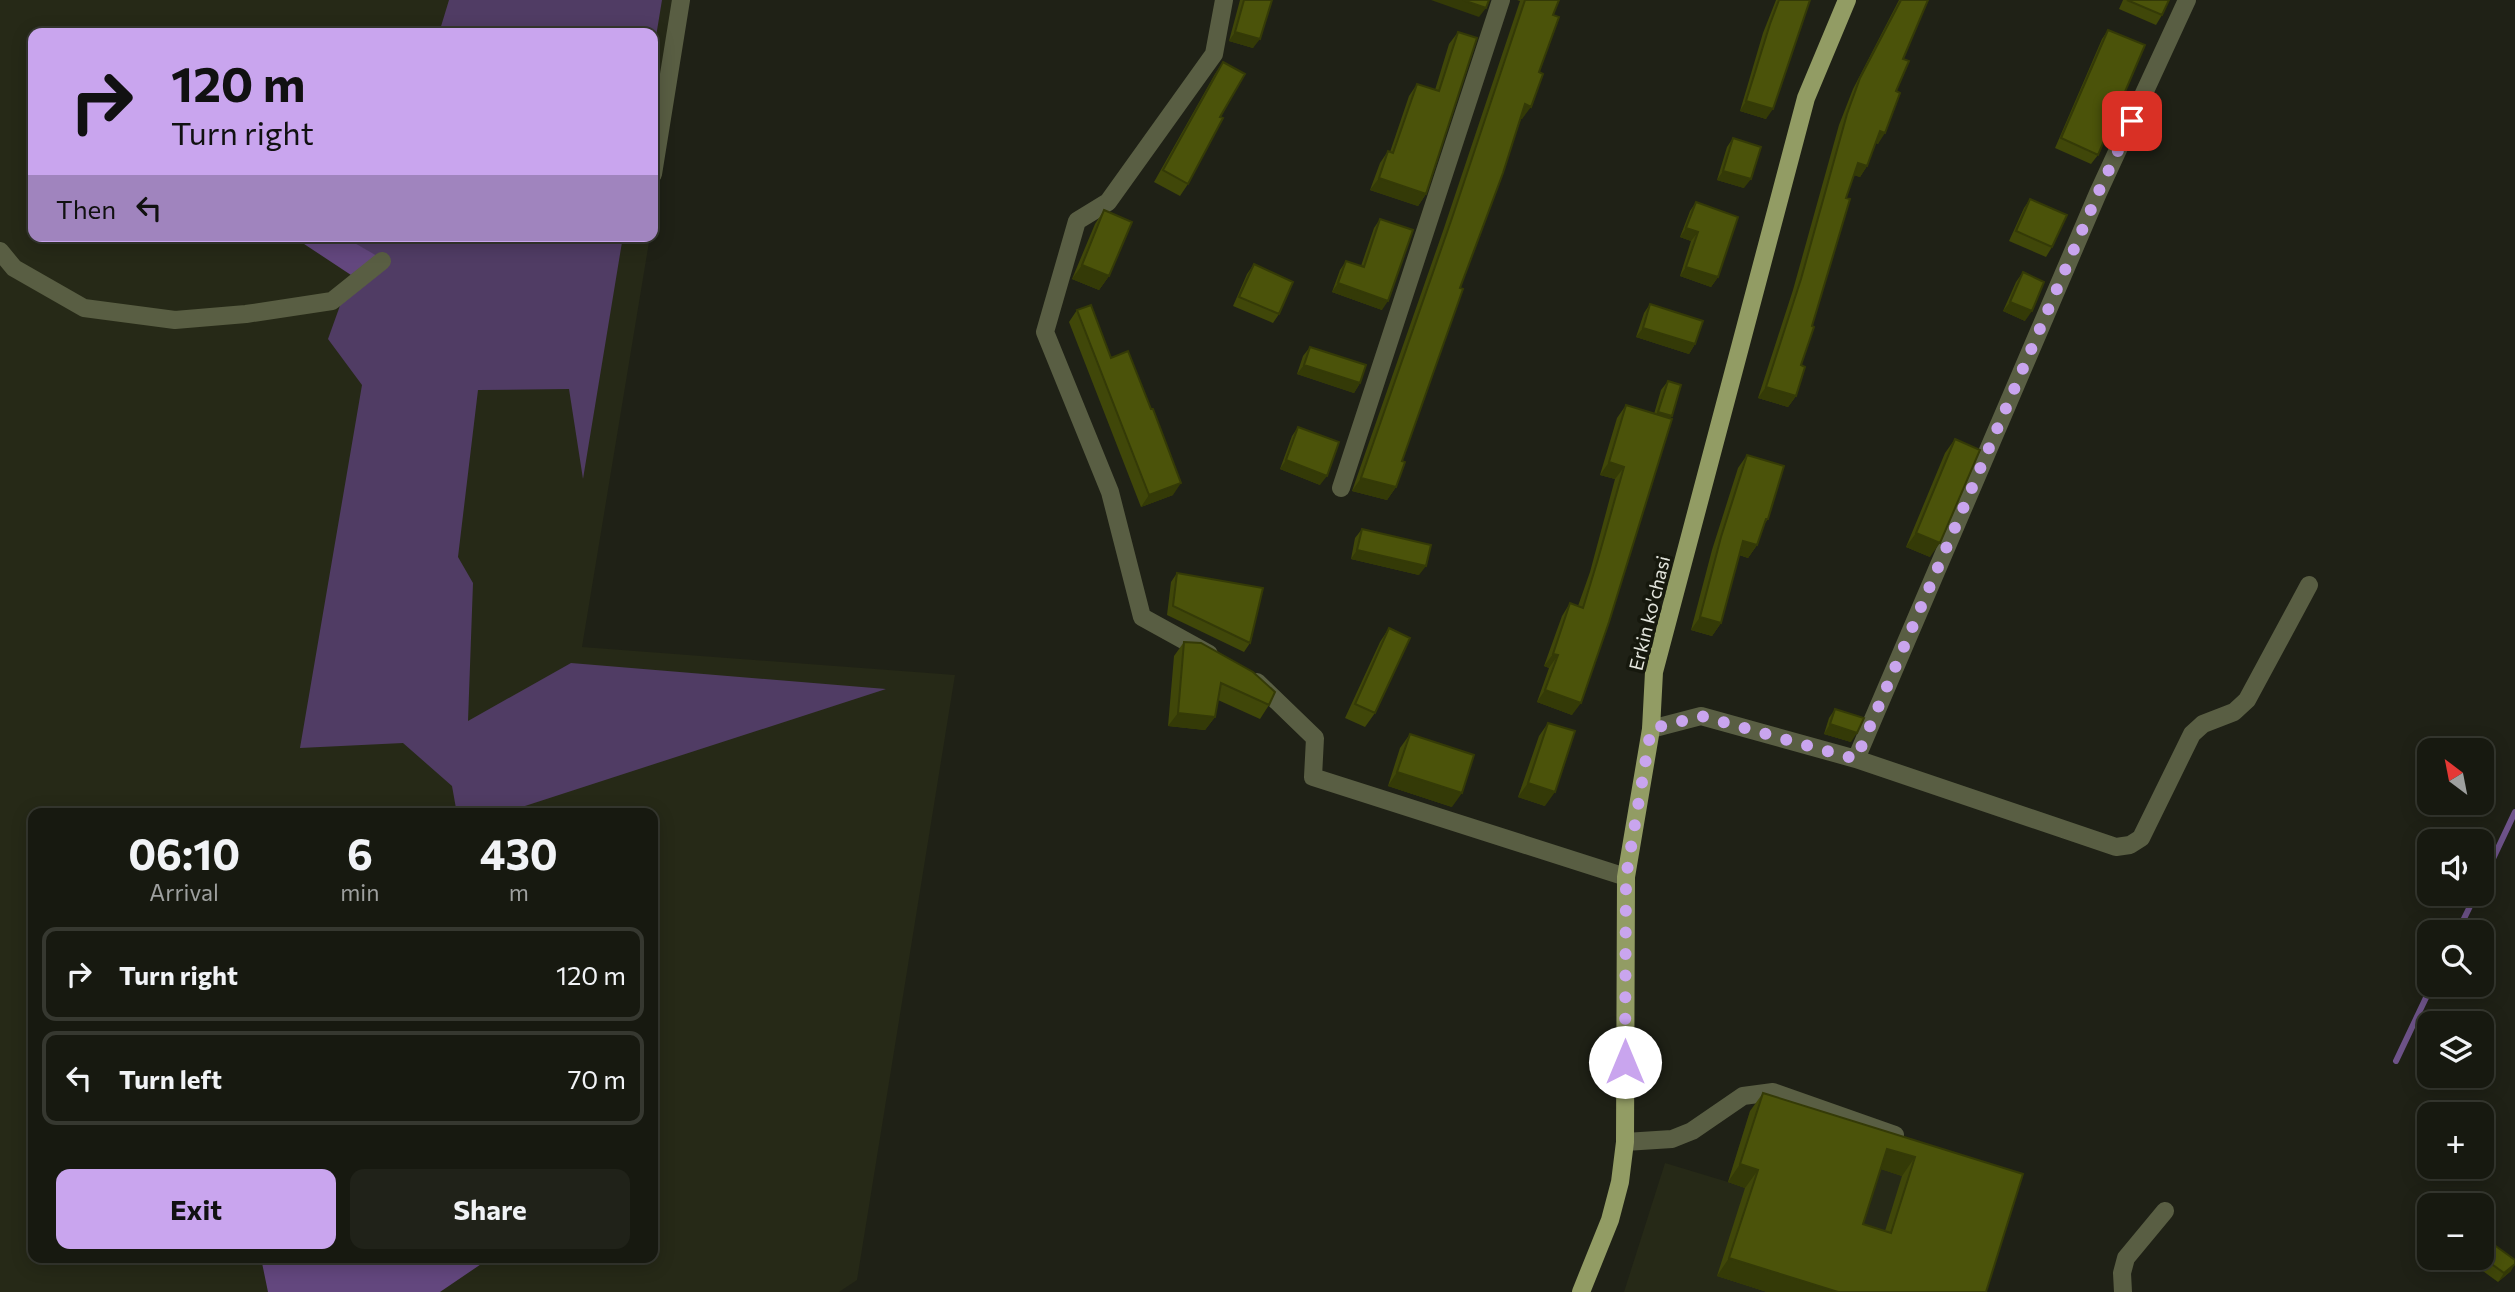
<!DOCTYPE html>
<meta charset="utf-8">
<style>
:root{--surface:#171910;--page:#202219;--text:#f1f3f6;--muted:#9ea09f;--line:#363830;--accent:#c9a5ee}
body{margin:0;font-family:Commissioner,sans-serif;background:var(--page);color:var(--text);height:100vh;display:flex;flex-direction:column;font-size:26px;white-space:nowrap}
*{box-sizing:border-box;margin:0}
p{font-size:23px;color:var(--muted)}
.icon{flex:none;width:38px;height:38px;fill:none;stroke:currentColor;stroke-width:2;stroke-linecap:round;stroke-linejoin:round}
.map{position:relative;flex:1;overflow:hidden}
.drawer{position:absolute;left:28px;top:808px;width:630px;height:455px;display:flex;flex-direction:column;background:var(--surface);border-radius:14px;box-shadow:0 4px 18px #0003,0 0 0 2px var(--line)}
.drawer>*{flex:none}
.banner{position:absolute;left:28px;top:28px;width:630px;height:214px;border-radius:14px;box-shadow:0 4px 18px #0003,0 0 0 2px var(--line);background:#c9a5ee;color:#111;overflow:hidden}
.needle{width:46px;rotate:328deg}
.buttons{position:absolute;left:2417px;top:738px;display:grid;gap:14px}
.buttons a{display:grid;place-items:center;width:77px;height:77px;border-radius:14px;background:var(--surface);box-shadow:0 4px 18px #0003,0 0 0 2px var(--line);font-size:35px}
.pin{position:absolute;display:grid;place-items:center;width:60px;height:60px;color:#fff;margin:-30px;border-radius:14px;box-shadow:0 4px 10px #0006}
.me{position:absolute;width:77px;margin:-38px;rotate:0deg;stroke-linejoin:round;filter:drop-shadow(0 0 5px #0008)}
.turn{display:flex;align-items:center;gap:24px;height:147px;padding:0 28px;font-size:32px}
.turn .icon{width:91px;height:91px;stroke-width:2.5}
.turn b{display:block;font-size:49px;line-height:60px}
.then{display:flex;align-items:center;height:66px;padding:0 28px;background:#0003;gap:14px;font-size:26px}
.eta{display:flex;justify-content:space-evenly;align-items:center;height:119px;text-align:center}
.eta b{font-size:42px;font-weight:700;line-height:49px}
.primary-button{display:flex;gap:14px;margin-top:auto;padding:14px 28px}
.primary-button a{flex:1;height:80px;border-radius:14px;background:var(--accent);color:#111;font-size:28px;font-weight:700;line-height:80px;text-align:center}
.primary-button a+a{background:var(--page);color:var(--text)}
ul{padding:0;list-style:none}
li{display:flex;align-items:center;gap:21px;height:94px;margin:0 14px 10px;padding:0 14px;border:4px solid var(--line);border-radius:14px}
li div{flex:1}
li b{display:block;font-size:26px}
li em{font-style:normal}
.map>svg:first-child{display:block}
.built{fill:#262917;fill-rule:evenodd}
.green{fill:#503c64}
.forest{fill:#63477e}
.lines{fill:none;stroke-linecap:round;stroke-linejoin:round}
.stream{stroke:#6e538a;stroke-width:6}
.minor{stroke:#595e43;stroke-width:18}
.major{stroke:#929c64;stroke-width:18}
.wall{fill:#404709;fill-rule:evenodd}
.shaded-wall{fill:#343a07}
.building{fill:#4b530a;stroke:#343a07;stroke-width:2;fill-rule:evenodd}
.route{stroke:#c9a5ee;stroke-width:12;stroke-dasharray:0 21.6}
.labels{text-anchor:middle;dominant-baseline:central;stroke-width:7;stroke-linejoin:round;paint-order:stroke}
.street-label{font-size:19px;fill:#e4e6de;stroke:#16180d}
</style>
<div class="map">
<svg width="2515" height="1292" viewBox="0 0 2515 1292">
<rect width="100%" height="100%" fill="#1f2116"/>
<!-- built -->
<path class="built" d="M0,0h688l-35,218v-185h-620v203h617l-68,411 373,28 -98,605 -18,12h-839zM33,814h620v444h-620z
M1750,1111l261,81 -32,100h-355l41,-129 63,19z"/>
<!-- green -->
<path class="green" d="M449,0h213l-9,55v-22h-214z
M343,236h280l-40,243 -14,-90 -91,1 -20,167 15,26 -5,138 103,-58 315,26 -386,125h-43l-5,-28 -49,-43 -103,5 62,-363 -34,-46 23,-64 26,-18z"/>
<!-- forest -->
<path class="forest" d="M292,236h51l34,20 -26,19z
M261,1258h229l-50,34h-172z"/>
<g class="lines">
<!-- stream -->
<path class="stream" d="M2482,882l33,-70
M2457,933l19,-39
M2396,1061l36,-76"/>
<!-- minor -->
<path class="minor" d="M653,174l28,-174
M0,251l14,17 70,40 91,12 71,-6 86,-13 50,-40
M1341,488l160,-488
M1209,654l-67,-37 -32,-125 -65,-160 32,-111 31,-19 106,-148 10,-54
M1257,682l58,56 -2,39 313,100
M1651,729l50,-13 155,43 260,88 14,-2 11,-7 51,-104 11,-10 31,-12 13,-12 62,-115
M1856,759l242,-566 89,-193
M1625,1142l47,-3 20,-8 51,-35 30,-4 122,43
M2123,1292l-1,-19 4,-15 39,-47"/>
<!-- major -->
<path class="major" d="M1581,1292l29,-72 10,-38 5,-40 1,-265 25,-148 3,-57 152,-574 41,-98"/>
</g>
<!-- wall -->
<path class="wall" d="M1240,0h32l-19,48 -24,-7z
M1517,0h42l-6,15 -31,104h-1l-61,169 -58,173 -6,26 -9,13 -35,-9 91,-260 77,-230z
M1776,0h34l-44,119 -26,-8 23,-78z
M1899,0h29l-25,59 -7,32 -18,53 -2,-1 -9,23 -7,11 -6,-2 -8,23 -34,128 -11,39 -5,31 -8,11 -30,-9 35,-108 46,-165 14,-36z
M2123,0h46l-7,15 -6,10 -37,-16z
M2108,30l-10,125 -7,9 -36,-16 47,-109z
M1458,32l-32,162 -8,12 -48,-16 10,-27 8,-12 2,1 19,-56 8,-12 18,6 14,-46z
M1223,62l-3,55 -32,67 -8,12 -26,-14 61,-108z
M1733,138l11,50 -27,-8 10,-33z
M2030,199l22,48 -6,10 -37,-16 15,-33z
M1696,202l22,75 -7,10 -31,-11 11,-35 -11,-4 10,-26z
M1104,210l5,66 -10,14 -27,-11 23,-55z
M1380,219l2,91 -50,-18 8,-22 6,-9 15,5 13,-38z
M1254,264l25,50 -6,9 -40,-17 14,-32z
M2023,272l2,49 -22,-10 13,-29z
M1650,304l45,40 -6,10 -53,-17 8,-24z
M1077,310l34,48 62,137 -32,12 -72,-185z
M1310,347l50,36 -6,10 -57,-19 6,-18z
M1668,381l2,37 -98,297 -35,-13 12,-34 -5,-2 18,-50 8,-13 8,3 12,-34 25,-93 -15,-4 17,-57 9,-13 28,9 7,-24z
M1298,427l22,58 -40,-16 12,-33z
M1955,439l-25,118 -24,-10 39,-94z
M1747,455l21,64 -5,7 -6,19 -9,13 -9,-3 -18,68 -9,13 -21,-6 21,-80 26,-82z
M1362,529l57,46 -68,-16 4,-21z
M1177,573l73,70 -6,9 -77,-37 4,-33z
M1389,628l-14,85 -10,14 -20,-9 35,-76z
M1184,642l85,63 -9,14 -42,-19 -3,17 -10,13 -37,-4 6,-70z
M1835,709l16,33 -27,-8 5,-16z
M1548,723l-3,83 -27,-9 21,-61z
M1410,734l42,73 -64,-21 12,-38z
M1763,1093l260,81 -37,118h-219l-50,-16 28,-88 -17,-6 22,-71zM1881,1169l21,7 -17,55 -22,-7z
M2482,1257l29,14 -13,11 -22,-16z"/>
<!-- shaded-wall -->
<path class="shaded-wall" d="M1431,0h32l23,8 -7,9z
M1235,32l25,7 -7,9 -24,-7z
M1746,101l27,8 -7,10 -26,-8z
M1525,104l6,3 -9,12 -6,-2z
M1880,131l5,2 -7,11 -5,-2z
M1858,163l9,3 -7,11 -10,-3z
M1723,171l28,8 -7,9 -27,-8z
M1379,178l47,16 -8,12 -48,-16z
M1686,228l12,4 -7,9 -11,-4z
M1082,265l27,11 -10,14 -27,-11z
M1686,267l32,10 -7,10 -31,-11z
M1338,283l50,18 -6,9 -50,-18z
M2010,302l22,9 -7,10 -22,-10z
M1643,328l52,16 -6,10 -53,-17z
M1304,365l56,18 -6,10 -57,-19z
M1766,387l30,9 -8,11 -30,-9z
M1658,412l14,4 -6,9 -14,-4z
M1286,460l41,16 -7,9 -40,-16z
M1609,462l15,5 -9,12 -15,-4z
M1361,478l35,9 -9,13 -35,-9z
M1181,483l-8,12 -32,12 8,-12z
M1916,533l24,10 -10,14 -24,-10z
M1743,541l14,4 -9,13 -14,-5z
M1357,550l69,16 -7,9 -68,-16z
M1700,617l21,6 -9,13 -21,-6z
M1553,654l5,1 -9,13 -5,-2z
M1545,690l36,13 -9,12 -35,-13z
M1178,713l37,4 -10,13 -37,-4z
M1830,724l27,9 -6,9 -27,-8z
M1397,772l65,21 -10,14 -64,-21z
M1528,783l27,9 -10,14 -27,-9z
M1887,1149l28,8 -13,19 -28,-9z
M1740,1164l18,6 -13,18 -17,-6z
M1729,1258l109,34h-71l-50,-16z
M2515,1264l-4,7 -13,11 6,-9z"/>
<!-- building -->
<path class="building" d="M1244,0h28l-12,39 -25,-7z
M1463,0h26l-3,8z
M1525,0h34l-6,15 6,2 -20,55 4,2 -12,33 -6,-3 -22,69 -43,115 3,1 -61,172 3,1 -9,25 -35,-9 91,-260z
M1779,0h31l-37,109 -27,-8 24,-77z
M1901,0h27l-25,59 6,2 -13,30 4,2 -15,40 -5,-2 -13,35 -9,-3 -12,35 4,1 -38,127 2,1 -13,38 4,2 -9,29 -30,-9 35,-108 46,-165 13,-36z
M2127,0h42l-7,15z
M2108,30l37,15 -47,110 -37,-17z
M1458,32l19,6 -51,156 -47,-16 9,-27 5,2 24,-69 22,7z
M1223,62l22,12 -25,43 3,1 -35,66 -25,-14z
M1733,138l28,9 -10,32 -28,-8z
M2030,199l37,16 -15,32 -36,-16z
M1696,202l42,15 -20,60 -32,-10 12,-35 -12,-4z
M1104,210l28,12 -23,54 -27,-11z
M1380,219l33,11 -25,71 -50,-18 8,-22 18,6z
M1254,264l39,18 -14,32 -40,-17z
M2023,272l21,10 -12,29 -22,-9z
M1650,304l53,17 -8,23 -52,-16z
M1091,305l20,53 17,-7 23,58h2l28,74 -32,12 -72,-185z
M1310,347l56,18 -6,18 -56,-18z
M1668,381l13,4 -9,31 -14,-4z
M1626,405l46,14 -63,203 -28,81 -36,-13 13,-35 -5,-1 17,-51 13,5 15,-49 26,-92 -15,-5z
M1298,427l41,15 -12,34 -41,-16z
M1955,439l25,11 -40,93 -24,-10z
M1747,455l37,11 -16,53h-2l-9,26 -14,-4 -22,82 -21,-6 21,-80z
M1362,529l69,16 -5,21 -69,-16z
M1177,573l86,15 -13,55 -77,-37z
M1389,628l21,10 -35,75 -20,-9z
M1184,642l17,1 52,29 22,20 -6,13 -48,-22 -6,34 -37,-4z
M1835,709l29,9 -7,15 -27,-9z
M1548,723l27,8 -20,61 -27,-9z
M1410,734l64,21 -12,38 -65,-21z
M1763,1093l260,81 -37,118h-148l-109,-34 29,-88 -18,-6zM1887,1149l28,8 -24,76 -28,-9z
M2493,1244l22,16v4l-11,9 -22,-16z"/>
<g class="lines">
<!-- route -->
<path class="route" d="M1625,1062l1,-185 25,-148 50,-13 155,43 242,-566 34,-72"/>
</g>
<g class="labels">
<!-- street labels -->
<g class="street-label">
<text transform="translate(1649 613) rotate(-76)">Erkin ko'chasi</text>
</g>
</g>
</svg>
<div class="buttons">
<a><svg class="needle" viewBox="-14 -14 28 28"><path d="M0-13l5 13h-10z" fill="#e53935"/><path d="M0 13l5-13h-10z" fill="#9ea09f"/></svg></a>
<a><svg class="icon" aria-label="sound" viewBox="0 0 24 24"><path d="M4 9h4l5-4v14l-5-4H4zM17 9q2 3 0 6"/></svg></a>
<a><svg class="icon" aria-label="search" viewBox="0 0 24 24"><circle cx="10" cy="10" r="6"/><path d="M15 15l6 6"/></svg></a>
<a><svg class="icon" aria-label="layers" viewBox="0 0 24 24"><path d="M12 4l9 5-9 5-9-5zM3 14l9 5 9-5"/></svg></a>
<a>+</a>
<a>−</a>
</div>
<div class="pin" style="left:2132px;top:121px;background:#d93025"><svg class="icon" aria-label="arrive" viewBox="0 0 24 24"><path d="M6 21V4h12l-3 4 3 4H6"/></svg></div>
<svg class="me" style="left:1625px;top:1062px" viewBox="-20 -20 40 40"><circle r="19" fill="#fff"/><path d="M0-13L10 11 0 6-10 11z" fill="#c9a5ee"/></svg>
<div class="banner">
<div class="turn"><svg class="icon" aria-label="right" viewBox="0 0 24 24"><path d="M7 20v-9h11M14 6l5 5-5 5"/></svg><div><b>120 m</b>Turn right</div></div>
<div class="then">Then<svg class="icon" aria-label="left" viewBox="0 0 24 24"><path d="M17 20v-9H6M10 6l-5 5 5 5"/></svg></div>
</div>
<section class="drawer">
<div class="eta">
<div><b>06:10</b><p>Arrival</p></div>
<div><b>6</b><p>min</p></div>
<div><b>430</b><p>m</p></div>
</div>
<ul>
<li><svg class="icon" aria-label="right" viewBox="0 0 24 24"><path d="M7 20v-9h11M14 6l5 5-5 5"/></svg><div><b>Turn right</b></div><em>120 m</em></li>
<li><svg class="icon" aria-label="left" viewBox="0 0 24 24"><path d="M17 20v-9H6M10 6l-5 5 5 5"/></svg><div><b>Turn left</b></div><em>70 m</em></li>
</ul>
<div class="primary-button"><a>Exit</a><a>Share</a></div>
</section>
</div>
